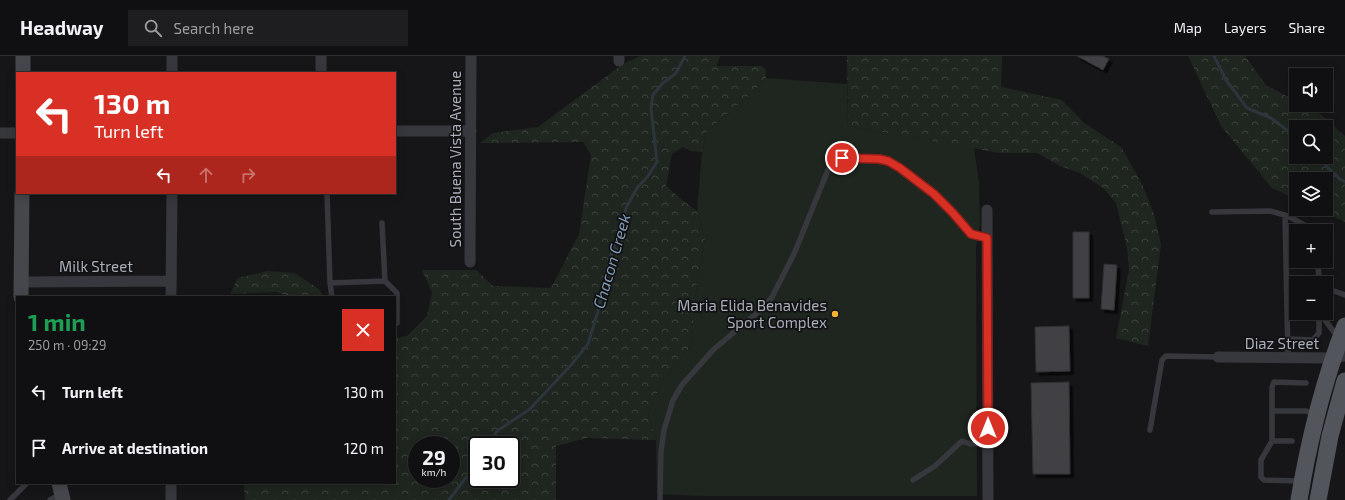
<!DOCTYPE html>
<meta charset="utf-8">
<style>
:root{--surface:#101012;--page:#1e1e20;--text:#f1f3f6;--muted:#9c9d9f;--line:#303032}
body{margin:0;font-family:"Exo 2",sans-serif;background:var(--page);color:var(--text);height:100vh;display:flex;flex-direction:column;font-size:15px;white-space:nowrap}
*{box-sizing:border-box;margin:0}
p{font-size:13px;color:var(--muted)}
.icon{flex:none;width:22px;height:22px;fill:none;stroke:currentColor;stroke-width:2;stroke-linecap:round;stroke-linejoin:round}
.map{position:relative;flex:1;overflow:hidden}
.details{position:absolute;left:16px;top:240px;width:380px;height:188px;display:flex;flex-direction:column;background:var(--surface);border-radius:0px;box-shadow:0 2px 10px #0003,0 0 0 1px var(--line)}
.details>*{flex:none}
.hud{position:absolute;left:16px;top:16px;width:380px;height:122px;border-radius:0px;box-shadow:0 2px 10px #0003,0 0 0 1px var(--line);background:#d93025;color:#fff;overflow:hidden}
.fabs{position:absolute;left:1289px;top:12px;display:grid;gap:8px}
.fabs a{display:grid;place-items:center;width:44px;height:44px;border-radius:0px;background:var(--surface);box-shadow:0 2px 10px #0003,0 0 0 1px var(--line);font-size:20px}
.speed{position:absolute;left:408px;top:380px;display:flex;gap:8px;font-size:20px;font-weight:700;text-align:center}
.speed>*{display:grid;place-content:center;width:52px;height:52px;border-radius:50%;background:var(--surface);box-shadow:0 2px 10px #0003,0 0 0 1px var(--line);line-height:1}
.speed small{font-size:10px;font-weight:400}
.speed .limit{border:2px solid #111;border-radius:6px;background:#fff;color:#111}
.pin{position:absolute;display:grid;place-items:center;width:34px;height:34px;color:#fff;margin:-17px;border:2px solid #fff;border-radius:50%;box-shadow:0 1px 4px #0007}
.me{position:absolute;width:44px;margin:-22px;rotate:0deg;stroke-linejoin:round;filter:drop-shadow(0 0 3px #0008)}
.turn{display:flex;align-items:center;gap:14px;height:84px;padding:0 12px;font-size:18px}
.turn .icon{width:52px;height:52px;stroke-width:2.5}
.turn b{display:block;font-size:28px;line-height:34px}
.lanes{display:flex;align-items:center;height:38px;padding:0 12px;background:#0003;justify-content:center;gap:20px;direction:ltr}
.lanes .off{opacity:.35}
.round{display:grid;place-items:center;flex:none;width:42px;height:42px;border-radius:0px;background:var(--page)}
.head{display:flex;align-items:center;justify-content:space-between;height:68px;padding:0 12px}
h1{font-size:24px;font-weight:700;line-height:30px;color:#1e9e55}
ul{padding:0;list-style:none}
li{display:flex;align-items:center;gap:12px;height:56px;padding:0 12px}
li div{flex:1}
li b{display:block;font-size:15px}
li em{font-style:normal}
header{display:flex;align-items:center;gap:24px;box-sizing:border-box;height:56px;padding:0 20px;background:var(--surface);border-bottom:1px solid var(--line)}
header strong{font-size:19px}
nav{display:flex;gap:22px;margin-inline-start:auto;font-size:14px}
.search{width:280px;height:36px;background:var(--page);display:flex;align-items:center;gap:10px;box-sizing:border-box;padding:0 14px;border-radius:0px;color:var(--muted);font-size:15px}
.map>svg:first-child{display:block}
.grass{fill:#1e261f}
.forest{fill:url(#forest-crowns);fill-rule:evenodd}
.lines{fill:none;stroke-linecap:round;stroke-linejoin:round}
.stream{stroke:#2c353c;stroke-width:3}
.building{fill:#404145;stroke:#303034;filter:url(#shadow)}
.service{stroke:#37383d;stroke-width:5.5}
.minor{stroke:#37383d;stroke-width:11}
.secondary{stroke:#45474d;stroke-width:15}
.primary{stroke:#53555c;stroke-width:17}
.route-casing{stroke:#8d1f18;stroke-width:10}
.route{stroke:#d93025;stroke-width:7}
.poi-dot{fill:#f2b134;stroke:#111113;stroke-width:1.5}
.labels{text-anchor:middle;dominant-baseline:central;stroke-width:3.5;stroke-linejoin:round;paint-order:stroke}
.street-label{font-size:15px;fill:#a8adb8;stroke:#111113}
.poi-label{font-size:15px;fill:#a8adb8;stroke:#111113;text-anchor:end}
.water-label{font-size:16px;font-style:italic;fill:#7f9bb3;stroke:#111113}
</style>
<header>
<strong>Headway</strong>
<div class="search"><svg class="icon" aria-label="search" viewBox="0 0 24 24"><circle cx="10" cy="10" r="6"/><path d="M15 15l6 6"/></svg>Search here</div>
<nav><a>Map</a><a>Layers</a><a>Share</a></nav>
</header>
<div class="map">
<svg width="1345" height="444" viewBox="0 0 1345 444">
<defs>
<pattern id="forest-crowns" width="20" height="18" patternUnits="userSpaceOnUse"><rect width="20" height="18" fill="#1e261f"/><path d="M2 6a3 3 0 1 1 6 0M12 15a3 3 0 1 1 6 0" fill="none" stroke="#3c433d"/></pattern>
<filter id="shadow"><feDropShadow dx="3.5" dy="3.5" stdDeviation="0" flood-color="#0009"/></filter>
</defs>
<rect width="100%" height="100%" fill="#161618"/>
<!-- grass -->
<path class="grass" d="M766,22l81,6 1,42 126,22 5,34 1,42 -4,23 1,249h-274l-46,-2 -1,-54 -8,-25 13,-32 30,-37 6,-64 8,-43 -8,-28 5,-59 5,-21 45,-38z"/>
<!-- forest -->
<path class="forest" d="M640,0h80l-3,10h45l4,4v8l-14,15 -45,38 -5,21 -11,-1 -8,-4 -11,7 -6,32 16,14 15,11 8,28 -8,43 -6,64 -30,37 -13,32 8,25 -69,-2 -31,8v54h-311l-1,-17h151v-145l12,-2 20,-20 5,-24 -10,-22h54l17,16 58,2 28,-54 12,-79 -8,-13 -103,1 13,-10 45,-6 85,-63zM417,389h34v34h-34zM477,389h34v34h-34z
M847,0h155l-1,31 61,13 22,23 37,24 21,37 12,30 7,31 -13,101 -32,-8 13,-68 -2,-22 -11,-45 -13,-15 -23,-15 -20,-7 -23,-13h-37l-152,-27z
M1188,0h57l21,29 30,16v4c19,0 35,19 49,31v86l-28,-13h9v-30h-30v20l-24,-11 -51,-62zM1296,71h30v30h-30z
M268,215l27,2 25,17 3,7h-33l-14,-5 -46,2 8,-16z"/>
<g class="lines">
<!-- stream -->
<path class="stream" d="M1214,0l12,24 21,28 24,10 25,19
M1317,101l23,22 5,3
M489,389l8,-14 33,-22 41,-44 17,-21 10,-33 9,-43 20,-62 10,-18 11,-12 9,-14 -6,-54 2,-13 9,-11 14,-11 9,-17
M449,444l28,-37"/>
</g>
<!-- building -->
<path class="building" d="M1077,0h26l6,3 -6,11z
M1073,176h16v66h-16z
M1104,208l13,1 -3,45 -13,-1z
M1069,270l1,45 -34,1 -1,-45z
M1069,326l1,92h-37l-2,-91z"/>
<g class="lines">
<!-- service -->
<path class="service" d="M327,137l3,90 2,14
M1212,156l58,-1 18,5 27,15
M1285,159l3,143
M382,167l3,58
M1318,205l1,22
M330,227l55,-2 12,12v30l-2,1
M1326,230l5,4 14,5
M1322,257v3l12,16 7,2
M1287,283l26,1 6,-7v-15l3,-2
M1272,355h34l9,3
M1150,374l12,-70 4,-4 52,1
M1272,385h20
M913,424l22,-14 27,-25 8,3 18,-1
M1300,425l-36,-1 -3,-3v-17l11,-19v-54l2,-5 32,1
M10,444l17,-17
M50,444l11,-6
M660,444l1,-48 3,-22 9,-30 9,-15 31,-35 51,-43 8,-10 22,-43 36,-89 5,-5 7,-2 37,1 9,2 12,7 34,26 18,18 19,22 16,4"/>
<!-- minor -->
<path class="minor" d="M619,0v5
M172,17v-17
M321,17v-17
M395,75h76
M0,77h17
M987,154l1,290
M470,206l1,-206
M21,226l150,-1
M171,241l1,-104
M1218,301l114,1 13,-2
M171,444v-17"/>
<!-- secondary -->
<path class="secondary" d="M23,17v-17
M21,241l1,-104
M59,427l4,17"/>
<!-- primary -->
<path class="primary" d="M1299,444c10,-60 24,-118 46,-174
M1318,444l12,-64 15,-55"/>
</g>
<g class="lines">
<!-- route casing -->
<g class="route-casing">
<path id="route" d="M842,102l37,1 9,2 12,7 34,26 18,18 19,22 16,4 1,190"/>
</g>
<!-- route -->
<use href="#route" class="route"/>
</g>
<!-- markers -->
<circle class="poi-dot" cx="835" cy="258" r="4"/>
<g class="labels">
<!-- street labels -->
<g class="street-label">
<text transform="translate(455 103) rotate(-90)">South Buena Vista Avenue</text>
<text x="96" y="210">Milk Street</text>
<text x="1282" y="287">Diaz Street</text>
</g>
<!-- poi labels -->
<g class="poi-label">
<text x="827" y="249">Maria Elida Benavides<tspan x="827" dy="17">Sport Complex</tspan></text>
</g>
<!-- water labels -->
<g class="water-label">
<text transform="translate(611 205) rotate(-74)">Chacon Creek</text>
</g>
</g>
</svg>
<div class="fabs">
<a><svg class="icon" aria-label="sound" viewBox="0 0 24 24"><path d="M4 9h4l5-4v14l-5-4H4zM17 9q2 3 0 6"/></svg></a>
<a><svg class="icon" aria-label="search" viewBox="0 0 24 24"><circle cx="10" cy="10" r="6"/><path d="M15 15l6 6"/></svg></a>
<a><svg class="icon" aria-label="layers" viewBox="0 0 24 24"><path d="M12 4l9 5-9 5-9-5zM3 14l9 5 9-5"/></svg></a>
<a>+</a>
<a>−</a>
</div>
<div class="speed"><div>29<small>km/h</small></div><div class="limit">30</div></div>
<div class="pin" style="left:842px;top:102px;background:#d93025"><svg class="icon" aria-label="arrive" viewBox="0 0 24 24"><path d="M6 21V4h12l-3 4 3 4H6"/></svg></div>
<svg class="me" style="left:988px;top:372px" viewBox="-20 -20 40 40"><circle r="17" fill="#d93025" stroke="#fff" stroke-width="3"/><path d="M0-11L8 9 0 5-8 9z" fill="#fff"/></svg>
<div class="hud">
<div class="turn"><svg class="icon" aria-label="left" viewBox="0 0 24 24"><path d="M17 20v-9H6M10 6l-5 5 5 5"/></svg><div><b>130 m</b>Turn left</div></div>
<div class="lanes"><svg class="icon" aria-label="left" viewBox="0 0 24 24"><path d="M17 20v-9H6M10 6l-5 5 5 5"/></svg><svg class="icon off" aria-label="ahead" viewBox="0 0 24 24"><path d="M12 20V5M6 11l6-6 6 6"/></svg><svg class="icon off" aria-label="right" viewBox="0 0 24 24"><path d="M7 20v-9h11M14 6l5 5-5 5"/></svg></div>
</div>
<section class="details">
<div class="head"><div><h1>1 min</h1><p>250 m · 09:29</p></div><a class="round" style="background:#d93025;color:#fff"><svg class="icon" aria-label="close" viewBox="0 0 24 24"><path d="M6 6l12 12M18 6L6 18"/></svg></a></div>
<ul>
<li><svg class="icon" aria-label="left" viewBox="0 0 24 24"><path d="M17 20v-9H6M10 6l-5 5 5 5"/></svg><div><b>Turn left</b></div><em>130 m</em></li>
<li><svg class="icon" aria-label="arrive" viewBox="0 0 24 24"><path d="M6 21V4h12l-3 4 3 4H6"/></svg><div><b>Arrive at destination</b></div><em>120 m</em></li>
</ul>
</section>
</div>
